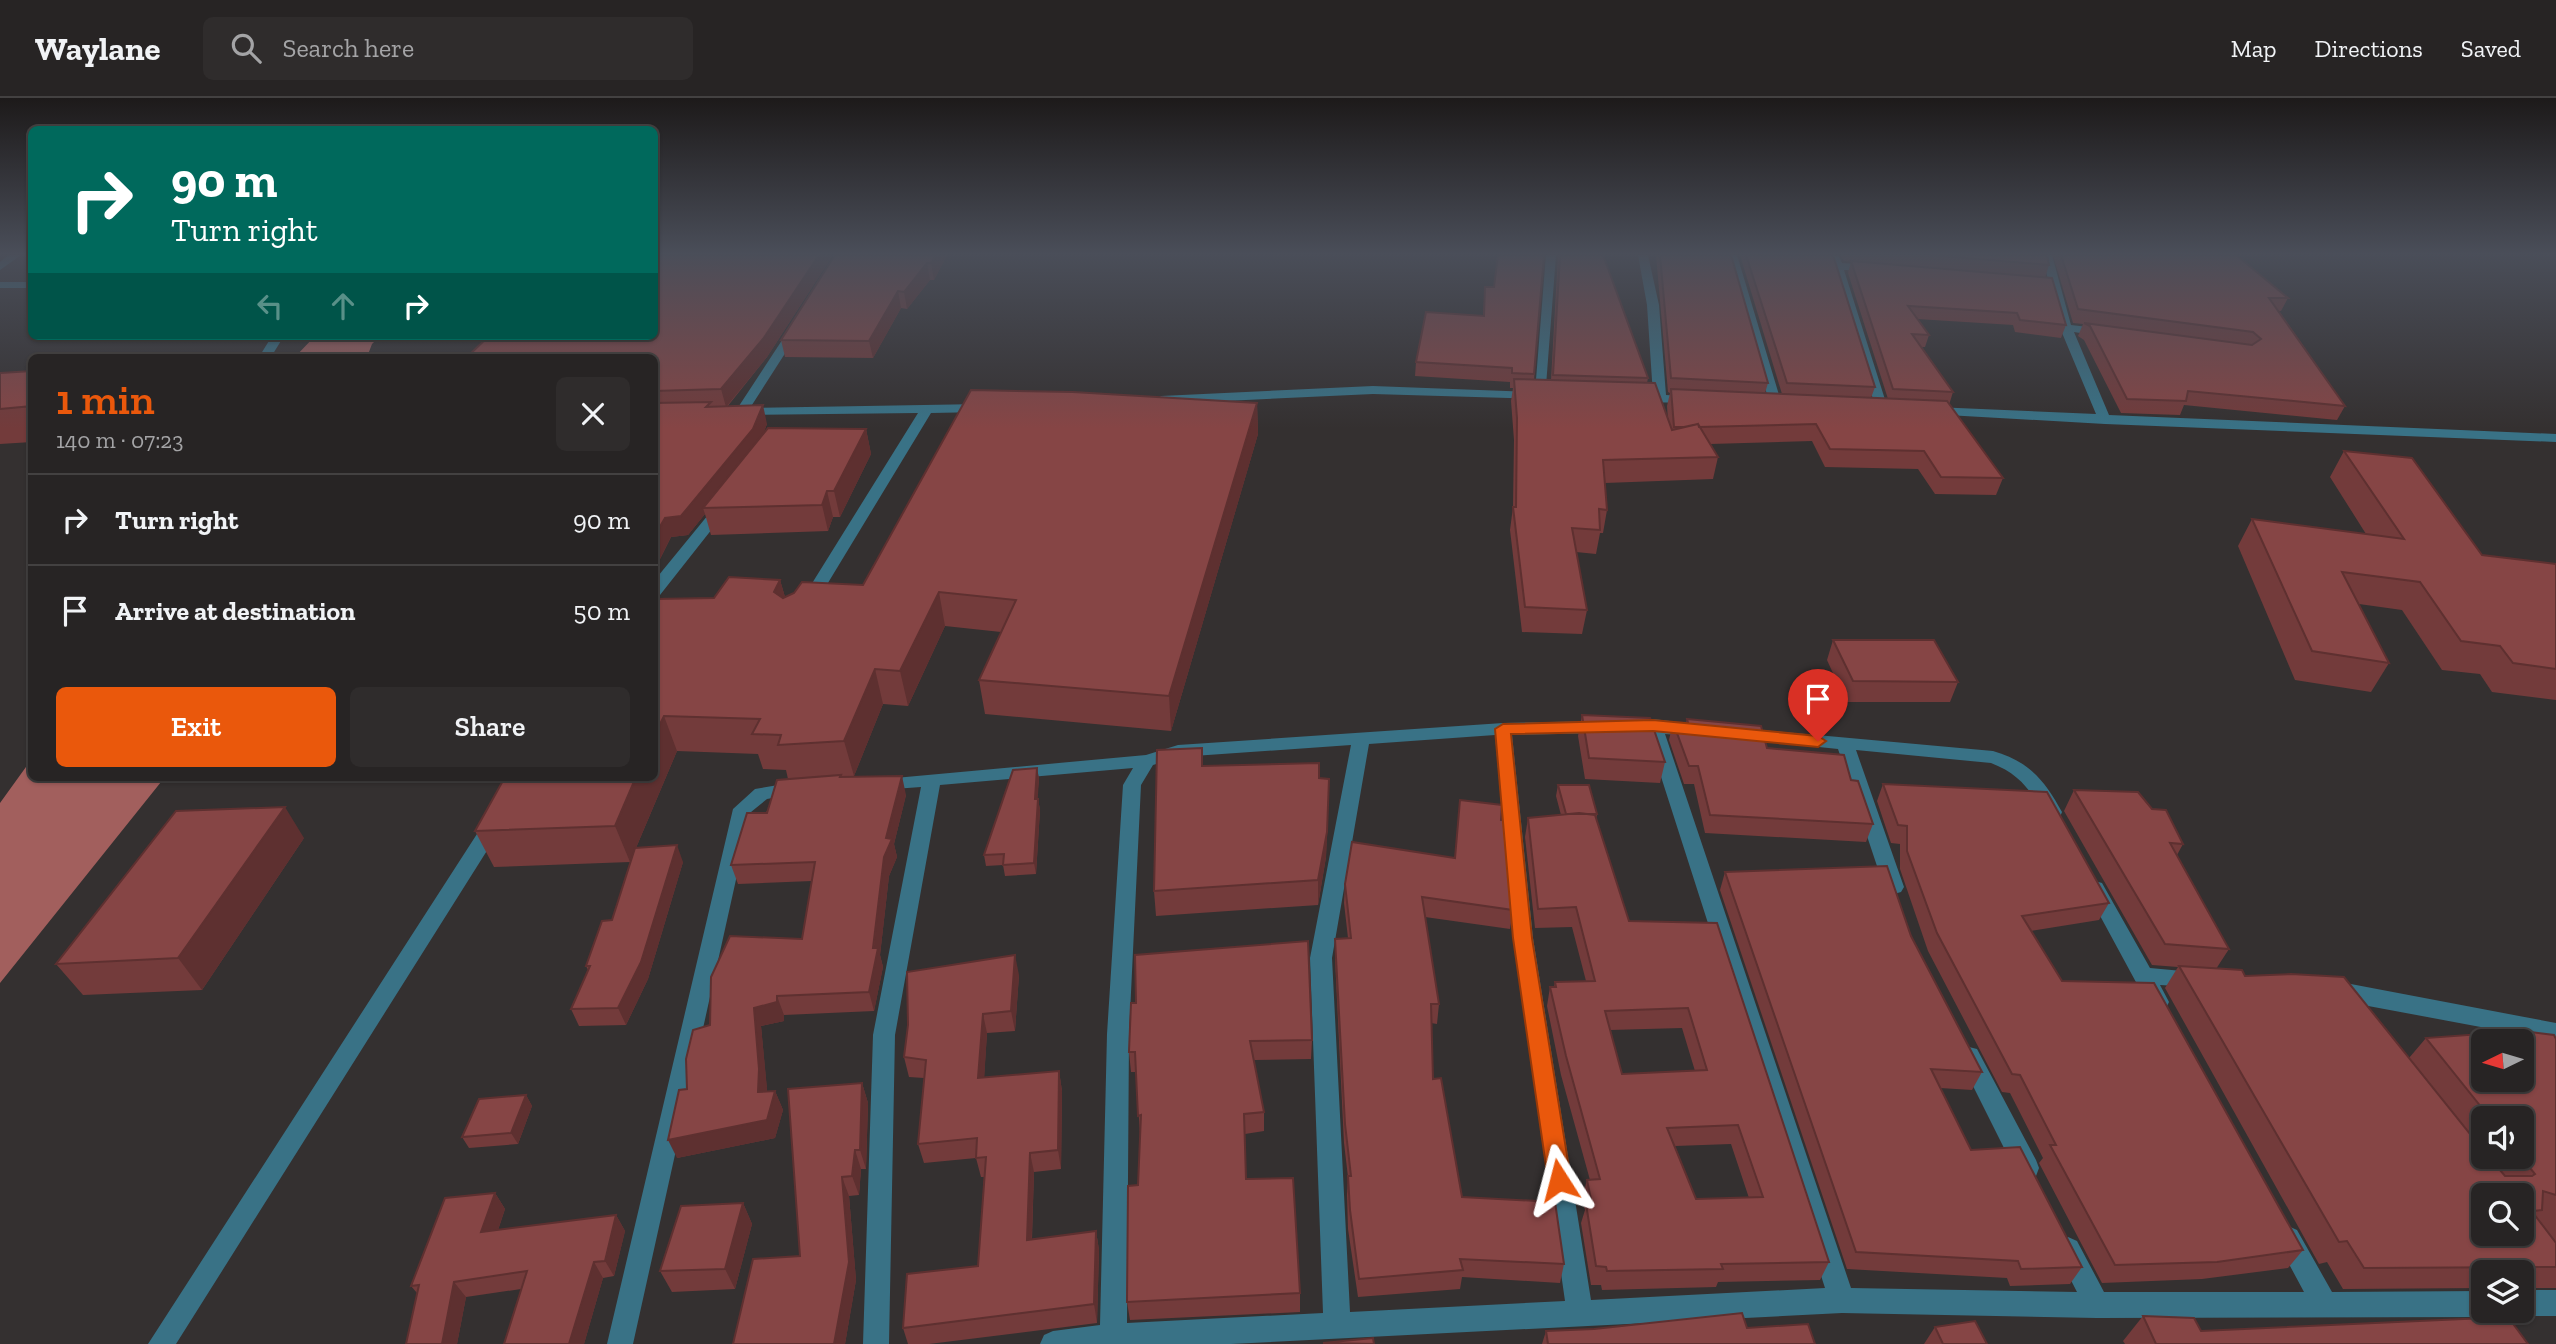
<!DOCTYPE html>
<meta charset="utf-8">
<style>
:root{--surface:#272424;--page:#2f2c2c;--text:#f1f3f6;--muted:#a4a4a6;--line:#434141;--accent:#ea580c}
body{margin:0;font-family:"Zilla Slab",serif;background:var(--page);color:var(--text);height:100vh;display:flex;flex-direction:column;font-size:26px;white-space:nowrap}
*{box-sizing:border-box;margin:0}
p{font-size:23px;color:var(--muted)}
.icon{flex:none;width:38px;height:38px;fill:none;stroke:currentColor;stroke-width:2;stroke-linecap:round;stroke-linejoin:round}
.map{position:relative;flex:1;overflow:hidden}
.details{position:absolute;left:28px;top:256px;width:630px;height:427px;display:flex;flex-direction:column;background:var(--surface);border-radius:10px;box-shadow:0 2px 5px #0004,0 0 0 2px var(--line)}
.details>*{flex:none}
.hud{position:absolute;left:28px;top:28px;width:630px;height:214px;border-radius:10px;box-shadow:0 2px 5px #0004,0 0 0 2px var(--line);background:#00695c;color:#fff;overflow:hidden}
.needle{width:46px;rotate:265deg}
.controls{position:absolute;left:2471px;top:931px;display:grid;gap:14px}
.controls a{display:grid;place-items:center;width:63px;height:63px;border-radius:10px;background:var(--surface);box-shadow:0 2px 5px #0004,0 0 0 2px var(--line);font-size:35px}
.pin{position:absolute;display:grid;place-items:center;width:60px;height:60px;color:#fff;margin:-72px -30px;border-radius:50% 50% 50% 0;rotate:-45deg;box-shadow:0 0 7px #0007}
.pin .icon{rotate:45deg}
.me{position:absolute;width:77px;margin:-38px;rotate:351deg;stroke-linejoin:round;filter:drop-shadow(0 0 5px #0008)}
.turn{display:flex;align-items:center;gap:24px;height:147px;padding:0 28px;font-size:32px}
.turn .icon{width:91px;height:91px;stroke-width:2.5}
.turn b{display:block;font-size:49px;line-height:60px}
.lanes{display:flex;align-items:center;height:66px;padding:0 28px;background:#0003;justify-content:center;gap:35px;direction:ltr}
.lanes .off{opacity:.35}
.round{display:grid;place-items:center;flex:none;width:74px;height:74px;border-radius:10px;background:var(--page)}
.overview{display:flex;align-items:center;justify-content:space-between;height:119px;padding:0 28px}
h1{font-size:42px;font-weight:600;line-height:52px;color:var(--accent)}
.button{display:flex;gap:14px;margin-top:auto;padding:14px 28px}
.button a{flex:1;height:80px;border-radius:10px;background:var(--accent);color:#fff;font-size:28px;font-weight:600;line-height:80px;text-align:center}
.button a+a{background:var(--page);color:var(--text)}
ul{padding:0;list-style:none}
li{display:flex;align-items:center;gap:21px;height:91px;padding:0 28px;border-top:2px solid var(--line)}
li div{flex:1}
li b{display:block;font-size:26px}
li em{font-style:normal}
header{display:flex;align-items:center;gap:42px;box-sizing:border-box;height:98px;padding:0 35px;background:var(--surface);border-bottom:2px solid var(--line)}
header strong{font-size:33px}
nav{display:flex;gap:38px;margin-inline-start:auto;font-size:24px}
.search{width:490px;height:63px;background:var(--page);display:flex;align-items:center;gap:18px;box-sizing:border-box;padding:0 24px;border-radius:10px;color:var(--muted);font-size:26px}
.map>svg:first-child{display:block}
.water{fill:#a25f5d}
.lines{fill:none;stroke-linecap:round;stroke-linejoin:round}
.minor{fill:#397286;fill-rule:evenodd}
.wall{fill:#733b3b;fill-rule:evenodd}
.shaded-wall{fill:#5e3030}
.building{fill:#864545;stroke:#5e3030;stroke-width:2;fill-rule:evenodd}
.route{fill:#ea580c;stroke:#983908;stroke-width:2}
</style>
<header>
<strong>Waylane</strong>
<div class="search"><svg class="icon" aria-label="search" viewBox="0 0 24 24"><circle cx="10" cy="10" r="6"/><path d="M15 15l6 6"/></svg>Search here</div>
<nav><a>Map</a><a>Directions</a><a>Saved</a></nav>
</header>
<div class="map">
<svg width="2556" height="1246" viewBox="0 0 2556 1246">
<rect width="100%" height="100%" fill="#343030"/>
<!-- water -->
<path class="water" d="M315,238h65l-8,8 -5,13h-72z
M31,662l1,17h133l-165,206v-180z"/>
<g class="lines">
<!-- minor -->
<path class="minor" d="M9,157h12l-21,15v-8z
M1546,157h10l-11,144 -172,-5 -212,10 -6,-4 6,-4 212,-10 162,6z
M1638,157h10l11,50 7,90 30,2v6l-60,-1 -6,-4 6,-4 17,1 -6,-90z
M1727,157h10l45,150 -1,3h-10l-1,-3z
M2042,157h10l19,70 34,4 6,4 -6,4 -31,-5 35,83 447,19v8l-451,-18 -176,-10v-6l5,-1 162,7 -36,-86z
M1831,158h8l3,7 31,2 5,3 -5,3 -29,-1 44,139 -1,3h-10l-1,-3 -44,-143z
M0,184h32v6h-32z
M796,226l6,3 -52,81 232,-4 6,4 -6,4 -51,1 -114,188 -8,5 -8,-5 117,-188 -182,2 -1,-3 57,-87z
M272,238h12l-13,21h-12z
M722,405l7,4 -2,3 -67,85 -6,2v-16l63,-77z
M1653,621l42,5 9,6 -9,6 -30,-2 186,554 226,4 -22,-43 4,-8 9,-4 9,4 27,51h200l-29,-54 4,-8 9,-4 9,4 35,62 151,-1v20h10l-1,2 -9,4 -386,1 -255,-5 -611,31h-191l4,-9 9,-4 47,-6 7,-291 16,-249 10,-17 -193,17 -45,250 -6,309h-26l10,-309 48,-248 -41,3 -7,-2 -2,-4 2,-4 273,-25 32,-10 325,-22 101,-2 9,6 -9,6 -92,2 21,203 58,362 234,-12 -178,-555 -21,-3 -3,-4 9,-6zM1495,637l18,203 52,363 -215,11 -18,-354 37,-214zM1351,647l-41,213 13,355 -196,10 2,-289 12,-249 12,-20 26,-8z
M1740,630l253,23c36,10 52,30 69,61l-2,5h-14c-15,-26 -26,-43 -55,-54l-135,-13 48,137 -3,5 -7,2 -7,-2 -3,-5 -46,-138 -104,-11 -3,-4z
M796,684l7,2 2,4 -2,4 -36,7 -16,13 -118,532h-26l126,-535 22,-20z
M493,720l7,2 3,5 -3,5 -324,514h-28l338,-524z
M2095,783l7,2 48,85 54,5 3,6 -3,6 -8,2 -36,-2 9,17 -3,6 -8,3 -8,-3 -65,-120 3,-5z
M2335,883l221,42v18l-220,-41 -8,-3 -4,-8 3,-6z
M1969,949l8,2 59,111 3,8 -3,8 -9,3 -9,-3 -60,-120 3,-7z
M2522,1192h34v26h-34l-9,-4 9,-1z"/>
</g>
<!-- wall -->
<path class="wall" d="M654,157h179l-66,102 -40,50 40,17 -4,10 103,-5 5,25 -31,63h-7l-5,14 -117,4 -6,-21 -17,21 -17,2 -12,24h-5z
M835,157h112l-13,25h-4l-23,29 -6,-1 -28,50 -88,-1 -4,-17z
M1544,157l-10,125h17l7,-125h45l45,123 -1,5 21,38 -1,-15 3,-13 -2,-1 -12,-137h75l37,128 -3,10 17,1 -42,-139h93l42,132 -4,11 17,1 -40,-126 3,-12 41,4 -48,-4 -4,-6h207l2,10 -4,13 21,47 -5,13 -46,-6 -2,-7 -96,-6 12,16 -4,12h-3l31,45 -4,13 54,73 -7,17 -61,-1 -17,-25 -93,-2 -13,-26 -102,3 8,13 -5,22 -108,4 2,27 -4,23h-3l-4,21 -20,-2 11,58 -5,24 -60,-2 -12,-102 3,-23 1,-67 -3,-39 2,-13h-3v-6l-95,-6 1,-14 67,-46 2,-29h9z
M2053,157h183l52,43 -7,13h-2l66,95 -8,14 -153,-15 -4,10 -59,-2 -37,-73 -6,-4 5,-12 -10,-1z
M32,273v71l-32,2v-71z
M1257,305l1,31 -87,297 -186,-17 -6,-34 22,-48 -56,-6 -37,80 -25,-2 -29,72 -12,1 64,18 -12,49 3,13 -8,19 -9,79 3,12 -9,44 -90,4v6l-23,5 6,65h8l8,19 -8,28 -98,20 10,-69 23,-64 92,-86 10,-58 -74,3 -7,-19 57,-86 -2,-9 -23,-1 -5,-15 -81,-3 -41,97 47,14 -35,117 -22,46 -47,1 -8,-17 17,-39 -2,-4 26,-46 18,-58 -136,5 -19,-36 179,-232 60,-1 66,-18 5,17 78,-12z
M2344,353l138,104 74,9v136l-64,-8 -12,-18 -38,-4 -40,-60 -43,-6 30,59 -18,29 -76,-12 -57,-134 14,-27 114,15 -36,-57z
M1833,542l125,42 -8,20h-104l-19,-42z
M1582,617l83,47 -5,21 -75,-4 -7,-43z
M1687,621l80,29 84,32 22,44 -7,18 -161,-9 -11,-49h-10l-15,-44 4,-18 13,1z
M1203,668l126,13 -3,78 -8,48 -162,11 -2,-25z
M1037,670l2,11 -2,20h1l2,11 -4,64 -31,2 -2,-11 -17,1 -2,-11z
M1883,686l226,119 -10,17 -68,11 31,50 241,269 -15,18 -86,11 -100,4 -63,-120 4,-5 -33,-65 -8,-1 -74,-141 -28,-82v-25l-9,-1 -14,-42z
M1558,687l39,29 -1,6 33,101 88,2 112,339 -9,18 -102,2 -2,5 -114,3 -1,-5h-10l-10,-62 4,-13 -3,-12 5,-18h3l-29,-105 -14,-69 3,-19h4l1,-5 31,-1 -14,-54 -37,1 -10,-91 3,-19 33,-3 -5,-19zM1682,930l13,43 -73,3 -12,-44zM1731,1046l18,54 -53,1 -21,-53z
M2074,692l78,19 31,35 -6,11 52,94 -13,20 29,7 164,82 17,-20 130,1v249h-34v-16h-39v16l-140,1 -16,-27 -8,2 -154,-276 13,-21 -26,-2 -88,-154zM2483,1020h39v39h-39z
M1460,702l41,20 12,90 -3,19 -85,-12 14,87 -2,20 -6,-1 2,56 29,118 102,67 -4,19 -98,-6 -2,12 -102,8 -10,-68 -1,-34 1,-18 -4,-34 -9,-184v-20l13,-1 -4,-35 1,-19 110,-26z
M304,740l-102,152 -119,5 -27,-31z
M1725,774l257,200 -10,18 -32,-2 31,62 111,117 -12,17 -60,2 -3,-8 -160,-9 -127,-379z
M1019,877l-4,56 -28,2 -3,45 75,-7 3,20 -1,78 -27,3 -2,67 64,-8 3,19 -2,73 -168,21h-21l-5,-16 75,-62 6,-89h-3l-5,-19 -52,5 -6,-19 6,-66 -15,-1 -5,-20z
M1131,905l181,37 -1,19 -57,1 10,52v19l-19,3 1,45 54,114v19l-170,8 -3,-18 11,-117 2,-50 -4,-63h-5l-2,-20z
M862,985l6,20 -2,66h-5l-2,26 -10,1 7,84 -11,64h-112l67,-88z
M526,997l6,11 -14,38 -49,4 -7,-11z
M495,1095l10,16 -7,21 118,-15 9,16 -11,45 -11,2 -19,66h-80l17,-55 -55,8 -9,47h-51l11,-51 -6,-7z
M743,1105l9,21 -17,65 -63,3 -12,-21z
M2143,1218l58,15 327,13h-403l-2,-3z
M1935,1229l52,17h-63z
M1747,1230l68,16h-273l4,-13z"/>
<!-- shaded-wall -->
<path class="shaded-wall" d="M819,157h14l-66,102 -41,50 -5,-18z
M936,157h11l-13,25 -3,-17z
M927,165l3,17 -23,29 -3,-17z
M898,193l3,17 -28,50 -4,-17z
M580,238h22l-18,21 -6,-16v-3z
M1257,305l1,31 -87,297 -2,-35z
M763,307l4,19 -9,23 -55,61 2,6 -17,21 -17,2 -12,24 -5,-12v-12l11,-19z
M866,331l5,25 -31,63 -6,-26z
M827,393l6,26 -5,14 -6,-26z
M780,482l10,34 -16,-22z
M939,494l6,34 -37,80 -8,-35z
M875,571l8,35 -29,72 -10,-35z
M664,618l13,35 -47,111 -15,-36 21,-49h18v-41z
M1037,670l2,11 -2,31 -2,-11z
M902,678l4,19 -12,49 3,13 -8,19 -9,79 3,12 -9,44 -5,-19 17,-154z
M1038,701l2,11 -4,64 -2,-11z
M285,709l19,31 -102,152 -24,-32z
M1327,734l-1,25 -8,48v-25z
M677,747l6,17 -35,117 -22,46 -8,-17z
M1015,857l4,20 -4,56 -4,-20z
M777,898l7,19v6l-23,5 6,62 -1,23 -8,-19 -4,-84z
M983,916l4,19 -4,64 -5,-19z
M1059,973l3,20 -1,78 -3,-19z
M862,985l6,20 -2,66 -6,-19z
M775,993l8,19 -8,28 -98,20 -9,-18z
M526,997l6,11 -14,38 -7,-11z
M855,1052l6,19 -2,26 -7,-19z
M1030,1055l4,19 -3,87 -4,-19z
M842,1079l7,19 7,84 -11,64h-11z
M495,1095l10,16 -13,39 -11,-16z
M743,1105l9,21 -17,65 -10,-20z
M616,1117l9,16 -11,45 -9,-15z
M1096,1133l3,19 -2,73 -3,-19z
M594,1164l9,16 -19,66h-15z
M454,1184l12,15 -9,47h-15z"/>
<!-- building -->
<path class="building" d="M654,157h165l-56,84 -42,50 -67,2v-34h-187l22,-21h91l-2,2v3h17l5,-5h54z
M835,157h101l-5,8h-4l-23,29 -6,-1 -29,50 -88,-1z
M1498,157h46l-10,119 -22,-1v-5l-96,-6 10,-50 58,4 1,-29h9z
M1560,157h43l45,123 -95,-3z
M1660,157h71l37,128 -97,-5z
M1746,157h87l42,132 -88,-4z
M1931,157h116l2,10z
M2061,157h175l52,43h-19l76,108 -157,-15 -2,10 -59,-2 -37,-73 -6,-3 168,22 9,-6 -8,-7 -175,-23z
M1851,163l201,17 14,47 -46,-5 -3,-7 -109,-7 21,29 -17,-1 41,58 -60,-3z
M32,273v35l-32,3v-36z
M1514,281l141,4 17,47 26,-6 20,33 -115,3 4,50 -8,-1 1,21 -28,-2 15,82 -62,-3 -12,-100h3l1,-89z
M1671,291l276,12 56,77 -62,-1 -17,-26 -94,-2 -14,-25 -117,3 -1,-3 -14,3h-10z
M971,292l102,2 184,11 -88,293 -190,-16 37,-80 -77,-8 -39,79 -25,-2 -31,72 -66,4 3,-10 -29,-1 8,-15 -96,-3 -10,20v-137l60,-1 15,-21 51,3 -6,12 9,6 11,-5 8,-11 61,3z
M711,304l-5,5 57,-2 -10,24 -72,87 -16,2 -11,19v-134z
M768,330l98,1 -32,62h-7l-5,14 -119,3z
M2344,353l68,7 70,97 74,9v105l-43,-6 -13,-17 -39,-5 -41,-59 -78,-10 47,91 -77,-12 -60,-132 152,20z
M1833,542h101l24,42 -105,-1z
M1582,617l68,3 15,44 -76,-4z
M1687,621l74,7 6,22 77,7 7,25 7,1 15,43 -163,-9 -12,-49h-9l-16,-44 15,1z
M1202,650v18l117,-3v15l10,1 -2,53 -9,48 -164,11 3,-141z
M1037,670l-2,31h3l-4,64 -31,2 1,-11 -20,1 29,-85z
M841,677l-1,2 62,-1 -16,62 6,1 -8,18 -11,91h5l-9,44 -92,4v6l-23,6 5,61 -1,23 17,-1 -8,29 -99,20 11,-50 8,-1 -1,-30 7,-29 17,-5 1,-48 19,-41 72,3 13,-77 -84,3 16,-52h20l10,-33z
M505,679h131l-21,49 -140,5z
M1883,686l164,8 62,111 -87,13 40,65 92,2 149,267 -86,12 -102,3 -65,-120h6l-36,-70 -8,-1 -75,-141 -30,-82v-25l-9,-1z
M1558,687h31l8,29h-31z
M2074,692l64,2 14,17 14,1 17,34 -13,-1 59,106 -64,-5z
M1460,702l42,5 -1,15h3l9,90 -91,-13 17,107h-8l2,75 8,-1 21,119 93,5 9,62 -104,-5 3,11 -104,9 -9,-69 -2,-34h3l-6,-52 -10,-185 16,-1 -6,-54 7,-42 103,16z
M285,709l-107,151 -122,6 120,-153z
M1579,715l16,2 34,106 88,2 112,339 -108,2 2,5 -116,2 -1,-4 -10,-1 -10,-62h6l-5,-24 13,-1 -34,-123 -16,-69h6l-1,-5 40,-1 -19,-74 -38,2 -10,-91zM1688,910l19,62 -85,4 -17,-63zM1738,1027l25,72 -67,2 -29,-71z
M677,747l-36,117 -23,46 -47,1 19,-43h-4l16,-45 10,-1 23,-72z
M1887,768l24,70 71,136 -51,-3 40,81 49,-3 62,120 -61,2 -3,-8 -162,-9 -131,-380z
M1308,843l4,99 -62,1 14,71 -20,2 2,65 47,-1 7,115 -173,9 1,-116 10,-1 3,-70 -3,1 -3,-64h-6l2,-49h5l-1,-48z
M1015,857l-4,56 -28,3 -5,64 81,-7 -1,79 -28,3 -3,87 69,-9 -2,73 -191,24 4,-54 71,-8 8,-109 -10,1 1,-20 -59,6 8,-84 -22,-3 4,-32 -1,-53z
M2179,868l63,4 3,6 46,-2 53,3 139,173v7h6l16,19h27l3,-2 -14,-17 1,-39h-32l-64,-80 97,-7 31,4 2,4v156l-13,-4 -1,19 -8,1v3l22,29v24l-192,1 -17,-27 -8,1zM2483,943h39v39h-39zM2483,1097h39v39h-39z
M862,985l-2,67h-5l-3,26 -10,1 7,85 -15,82h-101l20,-85 47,-3 -12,-167z
M526,997l-15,38 -49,4 17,-38z
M495,1095l-14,39 135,-17 -11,46 -11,1 -25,82h-65l23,-73 -73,11 -12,62h-36l13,-59 -8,1 34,-88z
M743,1105l-18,66 -65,2 21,-65z
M1742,1215l5,15 61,-4 7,20h-267l-2,-13 48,-2z
M2143,1218l51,2 7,13 307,-14 20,27h-372z
M1975,1223l12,23h-44l-8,-17z
M1373,1240l1,6 -51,-1z"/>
<!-- sky -->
<linearGradient id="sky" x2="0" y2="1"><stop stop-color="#1d1a1a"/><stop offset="0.47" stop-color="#4a4e59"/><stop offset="1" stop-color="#4a4e59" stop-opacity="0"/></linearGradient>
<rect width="2556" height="331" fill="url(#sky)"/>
<!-- route -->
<path class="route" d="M1653,622l165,16 8,5 -8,6 -165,-16 -142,3 21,204 39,242 -4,7 -8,3 -7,-3 -4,-7 -35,-242 -18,-209 8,-5z"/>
</svg>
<div class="controls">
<a><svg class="needle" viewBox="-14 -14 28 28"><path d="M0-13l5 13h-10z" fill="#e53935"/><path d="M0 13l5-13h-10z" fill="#a4a4a6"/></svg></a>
<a><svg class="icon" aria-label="sound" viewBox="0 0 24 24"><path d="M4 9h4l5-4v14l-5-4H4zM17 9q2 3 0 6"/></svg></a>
<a><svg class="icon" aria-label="search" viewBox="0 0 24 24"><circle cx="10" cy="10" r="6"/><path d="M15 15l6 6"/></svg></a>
<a><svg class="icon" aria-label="layers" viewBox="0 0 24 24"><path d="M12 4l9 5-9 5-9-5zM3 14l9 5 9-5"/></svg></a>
</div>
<div class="pin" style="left:1818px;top:643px;background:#d93025"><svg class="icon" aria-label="arrive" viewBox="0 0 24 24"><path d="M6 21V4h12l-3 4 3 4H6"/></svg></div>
<svg class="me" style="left:1559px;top:1082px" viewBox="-20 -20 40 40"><path d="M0-17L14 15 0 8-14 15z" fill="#ea580c" stroke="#fff" stroke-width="4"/></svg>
<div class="hud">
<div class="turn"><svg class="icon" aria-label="right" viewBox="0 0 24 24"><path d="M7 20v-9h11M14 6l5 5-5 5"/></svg><div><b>90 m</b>Turn right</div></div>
<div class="lanes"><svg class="icon off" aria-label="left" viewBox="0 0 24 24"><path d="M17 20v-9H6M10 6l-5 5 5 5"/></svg><svg class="icon off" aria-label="ahead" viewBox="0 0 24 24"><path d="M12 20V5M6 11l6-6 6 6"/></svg><svg class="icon" aria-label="right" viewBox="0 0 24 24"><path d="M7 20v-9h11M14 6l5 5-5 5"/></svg></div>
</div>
<section class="details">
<div class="overview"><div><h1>1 min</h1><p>140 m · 07:23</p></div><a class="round"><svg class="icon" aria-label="close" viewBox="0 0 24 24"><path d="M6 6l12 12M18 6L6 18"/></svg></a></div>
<ul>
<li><svg class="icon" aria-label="right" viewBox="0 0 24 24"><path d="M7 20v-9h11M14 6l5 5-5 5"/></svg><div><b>Turn right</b></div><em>90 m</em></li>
<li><svg class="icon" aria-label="arrive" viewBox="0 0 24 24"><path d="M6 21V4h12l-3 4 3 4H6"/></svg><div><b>Arrive at destination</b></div><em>50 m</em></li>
</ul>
<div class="button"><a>Exit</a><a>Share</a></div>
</section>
</div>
